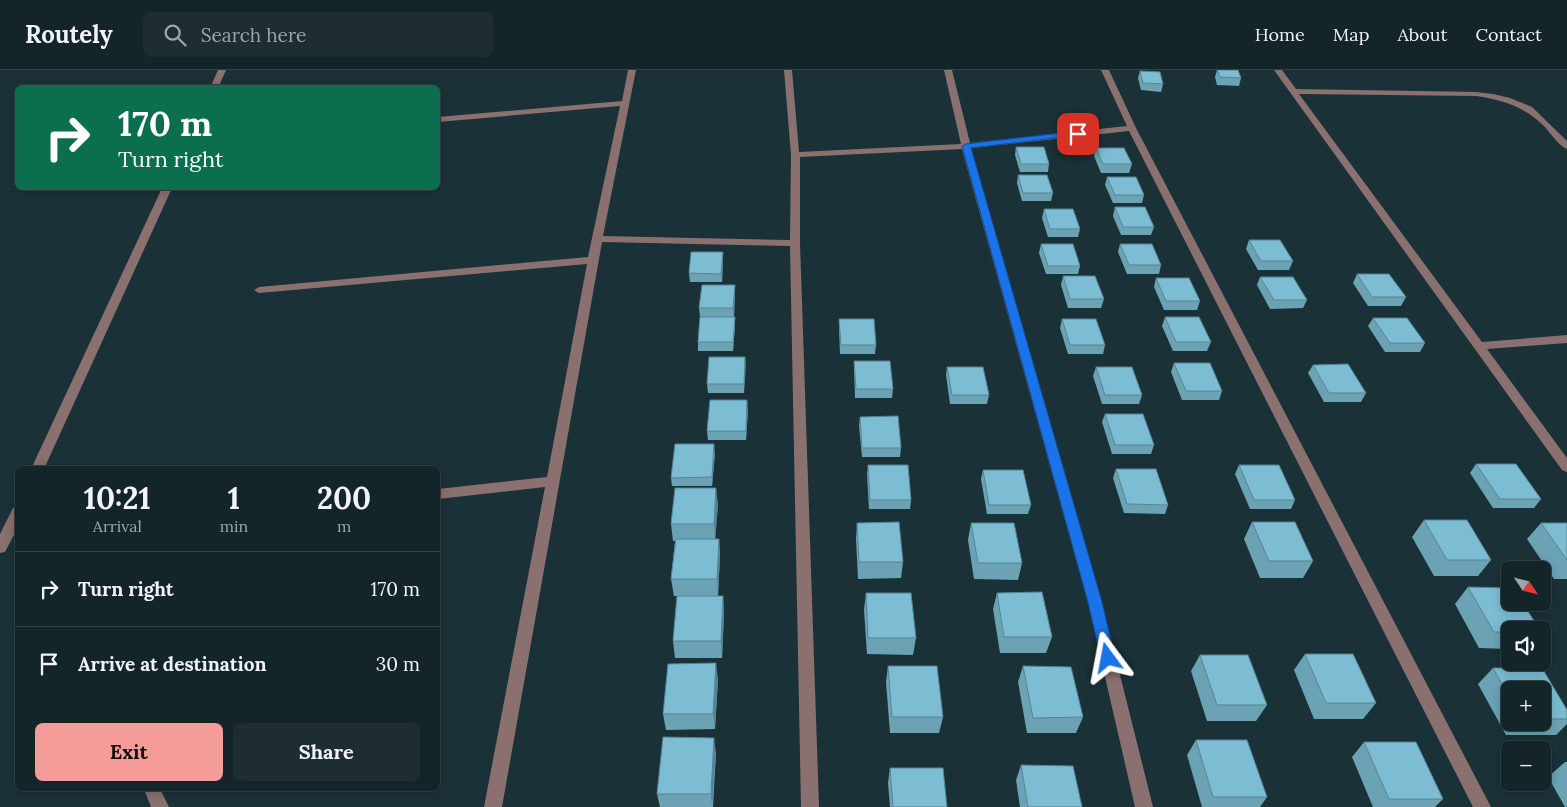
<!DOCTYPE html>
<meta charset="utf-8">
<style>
:root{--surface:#14252a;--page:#1d2d32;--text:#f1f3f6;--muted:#9da5a8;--line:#334247;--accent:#f59b98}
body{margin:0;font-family:Lora,serif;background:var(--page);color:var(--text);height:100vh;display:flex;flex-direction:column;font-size:19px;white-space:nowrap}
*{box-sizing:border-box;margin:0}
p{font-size:16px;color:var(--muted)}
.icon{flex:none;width:28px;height:28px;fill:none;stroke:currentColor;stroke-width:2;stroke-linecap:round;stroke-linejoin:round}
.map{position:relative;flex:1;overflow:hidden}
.panel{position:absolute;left:15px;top:396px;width:425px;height:325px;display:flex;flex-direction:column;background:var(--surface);border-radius:8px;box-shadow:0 2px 12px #0003,0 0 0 1px var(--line)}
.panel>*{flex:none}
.guide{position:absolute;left:15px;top:15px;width:425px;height:105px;border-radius:8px;box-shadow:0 2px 12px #0003,0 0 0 1px var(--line);background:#0b6e4f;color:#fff;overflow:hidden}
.needle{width:32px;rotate:125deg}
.tools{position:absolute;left:1501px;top:491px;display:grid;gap:10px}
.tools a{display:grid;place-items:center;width:50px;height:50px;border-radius:8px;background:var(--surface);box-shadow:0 2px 12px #0003,0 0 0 1px var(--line);font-size:25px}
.pin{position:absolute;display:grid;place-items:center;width:42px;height:42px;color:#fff;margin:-21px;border-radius:10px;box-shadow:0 2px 8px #0006}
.me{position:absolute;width:55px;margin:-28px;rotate:347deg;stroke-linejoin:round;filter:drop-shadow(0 0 4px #0008)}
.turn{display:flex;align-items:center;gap:18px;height:105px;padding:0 20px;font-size:22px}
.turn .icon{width:65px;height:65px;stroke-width:2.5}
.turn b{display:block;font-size:35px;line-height:42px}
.eta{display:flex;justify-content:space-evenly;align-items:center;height:85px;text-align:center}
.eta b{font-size:30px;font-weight:700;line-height:35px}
.cta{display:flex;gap:10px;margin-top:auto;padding:10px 20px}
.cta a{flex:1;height:58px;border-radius:8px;background:var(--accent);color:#111;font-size:20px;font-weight:700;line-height:58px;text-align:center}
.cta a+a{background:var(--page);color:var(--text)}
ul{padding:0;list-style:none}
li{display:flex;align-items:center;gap:15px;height:75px;padding:0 20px;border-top:1px solid var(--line)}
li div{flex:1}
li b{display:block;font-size:19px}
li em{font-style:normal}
header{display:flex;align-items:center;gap:30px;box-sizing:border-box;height:70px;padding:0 25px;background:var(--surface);border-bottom:1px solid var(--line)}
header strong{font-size:24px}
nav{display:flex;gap:28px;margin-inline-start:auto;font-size:18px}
.search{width:350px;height:45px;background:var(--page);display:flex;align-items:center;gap:12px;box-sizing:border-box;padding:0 18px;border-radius:8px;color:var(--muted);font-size:19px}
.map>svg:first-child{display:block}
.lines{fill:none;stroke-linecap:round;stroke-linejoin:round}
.minor{fill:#8a706f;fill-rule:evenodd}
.wall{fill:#6ba3b5;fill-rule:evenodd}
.shaded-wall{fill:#578494}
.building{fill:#7cbdd3;stroke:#578494}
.route{fill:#1a73e8;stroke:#114b97}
</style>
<header>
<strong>Routely</strong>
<div class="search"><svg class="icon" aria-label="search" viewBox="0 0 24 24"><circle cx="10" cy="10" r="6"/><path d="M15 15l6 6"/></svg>Search here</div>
<nav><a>Home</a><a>Map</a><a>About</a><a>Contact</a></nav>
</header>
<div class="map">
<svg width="1567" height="737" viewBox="0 0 1567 737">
<rect width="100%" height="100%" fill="#1b3138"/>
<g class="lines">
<!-- minor -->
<path class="minor" d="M218,0h8l-8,18h-8z
M628,0h8l-33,166 187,4 1,-85 -7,-85h8l7,82 162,-8 -17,-74h8l18,73 157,-17 -26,-56h8l27,58 355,679h-18l-344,-676 -158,17 131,455 51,204h-18l-47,-204 -126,-454 -162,8v86l19,564h-18l-11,-561 -188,-4 -100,565h-18l61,-320 -107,12v-10l109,-12 40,-213 -328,29 -5,-3 5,-3 329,-30 32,-151 -182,16v-5l184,-16z
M1274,0h8l14,19 180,3 17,2 17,4 22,9 35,34v8c-8,-3 -16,-15 -22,-22 -20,-20 -41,-27 -69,-31l-177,-2 183,248 85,-7v8l-80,6 80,109v14l-5,-2z
M162,118h10l-128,281h-13z
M18,437v20l-13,25 -5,1v-19l13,-26z
M144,719h16l9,18h-18z"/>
</g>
<!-- wall -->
<path class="wall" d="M1217,0l24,8 -2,8 -22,-1 -2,-8z
M1140,1l23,13 -2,8 -20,-2 -3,-12z
M1016,77l33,17 -1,8h-28l-5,-17z
M1096,78l36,16 -3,9h-28l-7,-17z
M1018,105l35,18 -2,8h-29l-5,-18z
M1107,107l37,18 -2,8h-29l-8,-18z
M1115,137l39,20 -3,8h-30l-8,-19z
M1044,139l36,20 -2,8h-30l-6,-19z
M1249,170l44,21 -4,9h-31l-12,-21z
M1041,174l39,22 -2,8h-32l-7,-21z
M1120,174l41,21 -2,9h-32l-9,-22z
M723,190l-1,22h-32l-1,-9z
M1357,204l49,23 -5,9h-33l-15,-23z
M1063,206l41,23 -3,9h-33l-7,-23z
M1260,207l47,23 -4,8 -33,1 -13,-24z
M1156,208l44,23 -3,9h-33l-10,-23z
M735,224l-1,23h1v9l-2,25h-35v-9l2,-25 -1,-9z
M1165,247l46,25 -4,9h-34l-11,-25z
M1373,248l52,25 -5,9h-35l-17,-26z
M839,249l37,26 -1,9h-35l-1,-26z
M1062,249l43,26 -2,9h-35l-8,-26z
M745,287l-1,36h-36l-1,-9z
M854,291l39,28 -1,9h-37l-1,-28z
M1174,293l48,28 -3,9h-37l-11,-28z
M1313,295l53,28 -5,9h-37l-16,-29z
M947,297l42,28 -2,9h-37l-4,-29z
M1096,297l46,28 -3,9h-37l-9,-28z
M748,339l-2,31h-38l-1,-9z
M1105,344l49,31 -3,9h-39l-10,-32z
M860,347l41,31 -1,9h-38l-3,-31z
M715,383l-3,33h-40l-1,-8z
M1476,394l65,35 -7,9h-41l-23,-35z
M868,395l43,35 -1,9h-41l-2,-35z
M1239,395l56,35 -4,9h-41l-15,-35z
M1116,399l52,36 -3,9 -41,-1 -11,-35z
M983,400l48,35 -3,9h-41l-6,-35z
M718,434l-3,35h4l1,17 -2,40h-44l-3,-17 4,-38h-2l-2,-17z
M1424,450l67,40 -13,16h-44l-22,-39z
M1252,452l61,39 -10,17h-43l-16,-39z
M857,453l46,39 -2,16 -43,1 -2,-40z
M971,453l51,40 -4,17 -44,-1 -6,-39z
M1541,453h26v56h-13l-27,-40z
M1468,517l42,43v19l-31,-1 -24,-44z
M866,523l50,45 -3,17 -46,-1 -3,-44z
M997,523l55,44 -6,16h-46l-7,-44z
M723,526l1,17 -2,45h-47l-2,-17z
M1305,584l71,49 -13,16h-49l-20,-49z
M1200,585l67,50 -11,16h-49l-16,-50z
M888,596l55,51 -4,16h-49l-4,-51z
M1023,596l60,51 -7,16h-49l-9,-51z
M1493,598h49l25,42v14l-11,11h-50l-28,-51zM1510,620h32v32h-32z
M718,609l-3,50 -49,1 -3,-16z
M1196,670l71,57 -7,10h-58l-15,-52z
M1364,672l79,57 -8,8h-62l-21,-50z
M716,683l-3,54h-53l-3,-13z
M1565,692h2v45h-2l-17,-30z
M1021,695l61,42h-62l-4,-27z
M890,698l57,39h-57l-2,-24z"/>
<!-- shaded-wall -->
<path class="shaded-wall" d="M723,182v8l-1,22 -1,-8z
M735,215v9l-1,23 -1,-9z
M735,247v9l-2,25v-9z
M745,287l1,8 -2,28v-9z
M747,330l1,9 -2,31v-9z
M714,374l1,9 -3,33v-9z
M716,418l2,16 -3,37 -1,-17z
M719,469l1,17 -2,40 -1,-17z
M723,526l1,17 -2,45 -1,-17z
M716,593l2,16 -3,50 -2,-15z
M714,668l2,15 -4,54 -1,-13z"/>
<!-- building -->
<path class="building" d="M1217,0h21l3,8 -21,-1z
M1140,1l20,1 3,12 -20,-1z
M1016,77h28l5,17h-28z
M1096,78h28l8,16h-29z
M1018,105h29l6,18h-30z
M1107,107h29l8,18h-29z
M1115,137h30l9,20h-31z
M1044,139h29l7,20h-30z
M1249,170h31l13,21h-32z
M1041,174h32l7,22h-32z
M1120,174h32l9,21h-32z
M691,182h32l-2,22 -32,-1z
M1357,204h32l17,23h-34z
M1063,206h32l9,23h-34z
M1260,207h33l14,23h-33z
M1156,208h33l11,23h-34z
M702,215h33l-2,23h-34z
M700,247h35l-2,25h-35z
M1165,247h34l12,25h-35z
M1373,248h34l18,25h-35z
M839,249h35l2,26h-35z
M1062,249h34l9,26h-35z
M709,287h36l-1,27h-37z
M854,291h36l3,28h-37z
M1174,293h36l12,28h-36z
M1348,294l18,29h-37l-16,-28z
M947,297h36l6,28h-37z
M1096,297h36l10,28h-37z
M710,330h37l-1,31h-39z
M1105,344h38l11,31h-39z
M898,346l3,32h-39l-2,-31z
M675,374h39l-2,33 -41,1z
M1476,394h40l25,35h-41z
M868,395h40l3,35h-41z
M1239,395h40l16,35h-41z
M1116,399h40l12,36 -41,-1z
M983,400h40l8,35h-42z
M675,418h41l-2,36h-43z
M1424,450h43l24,40h-44z
M899,452l4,40h-44l-2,-39z
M1252,452h43l18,39h-44z
M971,453h43l8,40h-44z
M1541,453h26v37z
M676,469h43l-2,40h-46z
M1468,517l42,1v14h12l18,28h-30v2h-16z
M1042,522l10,45h-48l-7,-44z
M866,523h45l5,45h-48z
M677,526h46l-2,45h-48z
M1305,584h48l23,49h-50z
M1200,585h48l19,50h-50z
M716,593l-3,51h-50l5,-50z
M888,596h49l6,51h-51z
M1023,596l48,1 12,50 -50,1z
M1493,598h49l25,42v9h-25v-29h-32v8z
M663,667l51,1 -3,56h-54z
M1196,670h51l20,57h-54z
M1364,672h52l27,57h-54z
M1021,695l52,1 9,41h-54z
M890,698h53l4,39h-54z"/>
<!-- route -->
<path class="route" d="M1078,61l2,1v3l-109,13 131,454 13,56 -2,4h-10l-2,-4 -13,-56 -126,-456 4,-2z"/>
</svg>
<div class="tools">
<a><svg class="needle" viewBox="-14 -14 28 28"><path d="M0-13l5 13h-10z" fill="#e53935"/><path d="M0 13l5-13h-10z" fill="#9da5a8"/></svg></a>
<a><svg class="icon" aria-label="sound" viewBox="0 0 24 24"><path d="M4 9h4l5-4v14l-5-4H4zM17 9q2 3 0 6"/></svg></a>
<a>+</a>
<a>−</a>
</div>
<div class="pin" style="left:1078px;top:64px;background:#d93025"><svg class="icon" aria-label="arrive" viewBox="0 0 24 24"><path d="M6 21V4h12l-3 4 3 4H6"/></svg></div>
<svg class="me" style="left:1108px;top:588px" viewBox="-20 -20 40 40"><path d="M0-17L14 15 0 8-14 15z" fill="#1a73e8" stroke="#fff" stroke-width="4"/></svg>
<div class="guide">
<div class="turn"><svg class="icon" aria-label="right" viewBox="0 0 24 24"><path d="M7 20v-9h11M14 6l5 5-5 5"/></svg><div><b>170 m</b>Turn right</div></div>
</div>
<section class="panel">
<div class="eta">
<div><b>10:21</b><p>Arrival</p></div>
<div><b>1</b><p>min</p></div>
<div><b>200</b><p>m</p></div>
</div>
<ul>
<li><svg class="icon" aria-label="right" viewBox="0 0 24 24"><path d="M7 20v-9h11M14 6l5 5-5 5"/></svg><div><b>Turn right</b></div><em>170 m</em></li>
<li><svg class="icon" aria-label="arrive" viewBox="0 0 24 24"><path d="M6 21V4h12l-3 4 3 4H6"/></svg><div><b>Arrive at destination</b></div><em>30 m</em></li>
</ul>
<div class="cta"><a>Exit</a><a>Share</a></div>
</section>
</div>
